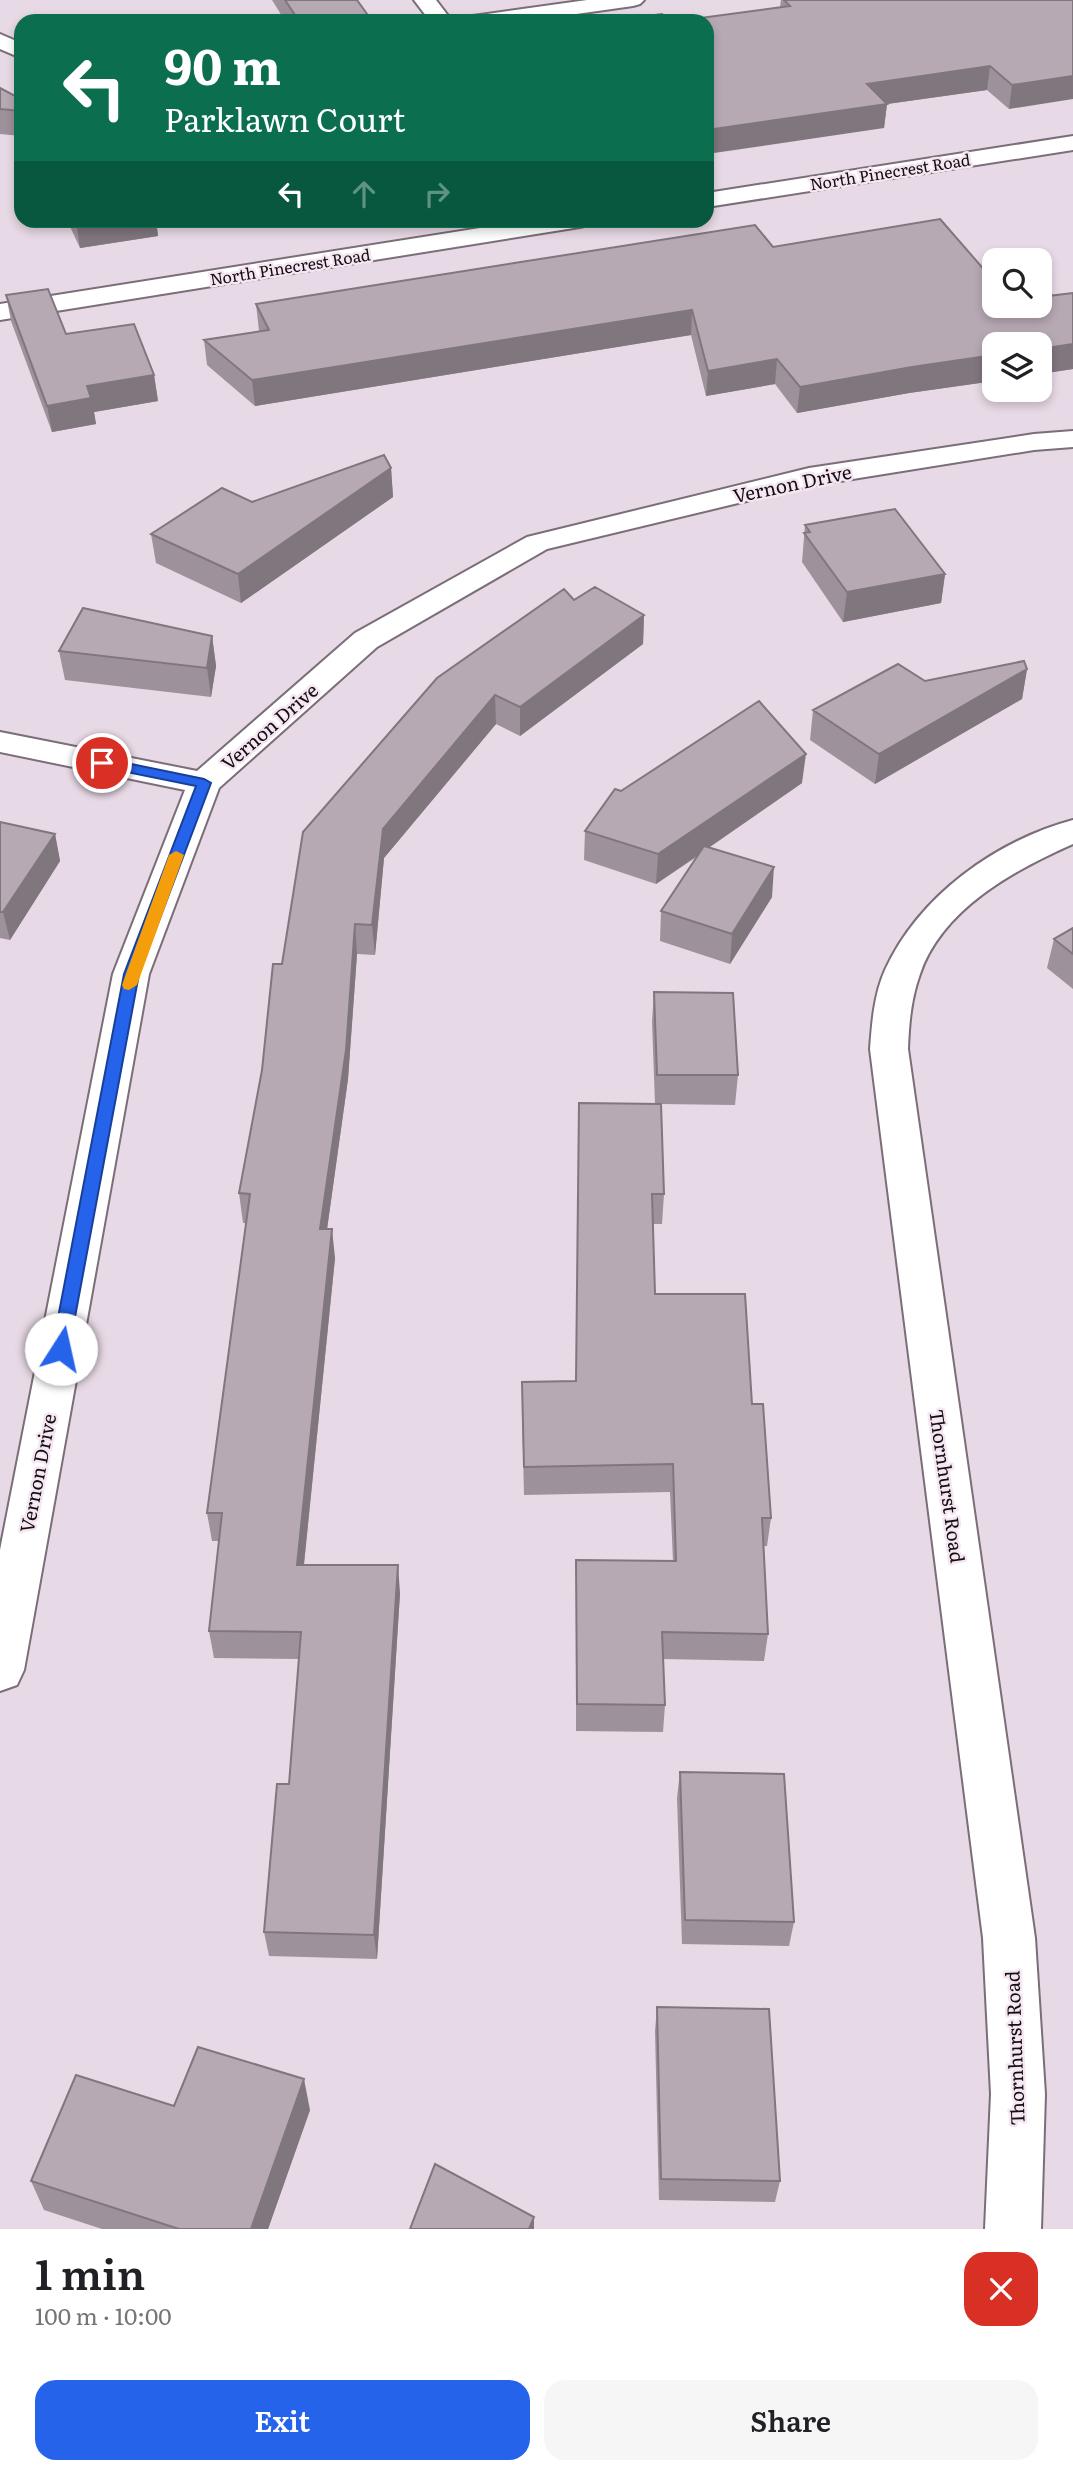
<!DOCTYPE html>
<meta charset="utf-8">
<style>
:root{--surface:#fff;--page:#f6f6f6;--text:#202124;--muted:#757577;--accent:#2563eb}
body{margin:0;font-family:Literata,serif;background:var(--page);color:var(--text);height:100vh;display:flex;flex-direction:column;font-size:26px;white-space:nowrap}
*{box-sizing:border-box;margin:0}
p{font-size:23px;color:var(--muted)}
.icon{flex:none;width:38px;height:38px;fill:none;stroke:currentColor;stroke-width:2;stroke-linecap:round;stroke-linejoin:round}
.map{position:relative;height:2229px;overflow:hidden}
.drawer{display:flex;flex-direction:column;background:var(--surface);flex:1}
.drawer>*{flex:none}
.guide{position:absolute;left:14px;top:14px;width:700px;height:214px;border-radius:21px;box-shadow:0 4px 10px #0003;background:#0b6e4f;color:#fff;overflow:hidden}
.tools{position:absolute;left:982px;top:248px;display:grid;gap:14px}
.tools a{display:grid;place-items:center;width:70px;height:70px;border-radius:14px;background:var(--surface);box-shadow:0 4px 10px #0003;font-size:35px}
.pin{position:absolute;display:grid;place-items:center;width:60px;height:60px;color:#fff;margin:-30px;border:4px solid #fff;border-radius:50%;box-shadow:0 2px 7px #0007}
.me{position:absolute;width:77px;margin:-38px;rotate:10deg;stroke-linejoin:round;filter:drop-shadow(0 0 5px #0008)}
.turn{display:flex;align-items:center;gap:24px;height:147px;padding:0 35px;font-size:32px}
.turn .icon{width:91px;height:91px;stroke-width:2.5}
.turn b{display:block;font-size:49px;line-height:60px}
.lanes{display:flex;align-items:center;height:66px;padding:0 35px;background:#0003;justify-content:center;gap:35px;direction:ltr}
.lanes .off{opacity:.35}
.round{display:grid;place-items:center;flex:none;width:74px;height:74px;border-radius:21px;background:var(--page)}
.summary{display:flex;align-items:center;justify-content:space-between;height:119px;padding:0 35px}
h1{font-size:42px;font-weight:600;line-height:52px}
.button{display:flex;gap:14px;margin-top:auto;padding:14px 35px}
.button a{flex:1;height:80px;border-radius:21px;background:var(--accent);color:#fff;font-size:28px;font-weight:600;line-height:80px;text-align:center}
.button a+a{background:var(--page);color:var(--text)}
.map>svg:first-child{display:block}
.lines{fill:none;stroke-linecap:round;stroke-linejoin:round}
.street-casing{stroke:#7a6e78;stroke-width:4}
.secondary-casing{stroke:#7a6e78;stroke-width:4}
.street{fill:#fff;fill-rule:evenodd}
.secondary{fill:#fff;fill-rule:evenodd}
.wall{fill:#9d919b}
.shaded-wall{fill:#80767e}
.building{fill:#b7a9b4;stroke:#80767e;stroke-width:2}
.route{fill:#2563eb;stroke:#184099;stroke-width:2}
.slow{fill:#f59e0b}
.labels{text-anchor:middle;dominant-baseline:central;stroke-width:5;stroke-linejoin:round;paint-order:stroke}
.far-street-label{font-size:16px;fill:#130e12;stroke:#f5e6f2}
.street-label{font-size:19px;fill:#130e12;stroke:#f5e6f2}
</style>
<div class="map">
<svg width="1073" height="2229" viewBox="0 0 1073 2229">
<rect width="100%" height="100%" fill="#e7d9e5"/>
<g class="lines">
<!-- street casing -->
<g class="street-casing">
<path id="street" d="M414,0h22l16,21h-22z
M587,0h57l-4,4 -7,2 -106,15h-58l3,-5 8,-1z
M0,34l21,9v15l-21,-9z
M1073,431v16l-39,3 -225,36 -262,63 -170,98 -158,141 -70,186 -125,696 -7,15 -17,6v-141l113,-576 72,-184 -185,-38v-20l197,39 158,-138 172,-96 282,-69 225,-34z
M1073,820v24c-59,26 -131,65 -153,130 -9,25 -11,49 -12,75l127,889 10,156 -4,135h-56l6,-135 -8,-156 -113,-889c2,-27 4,-54 15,-79 34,-74 110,-129 188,-150z"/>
</g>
<!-- secondary casing -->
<g class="secondary-casing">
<path id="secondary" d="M1073,136v14l-366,57v-14z
M530,220h62l-3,5 -9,2 -580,93v-16z"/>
</g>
<!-- street -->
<use href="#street" class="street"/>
<!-- secondary -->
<use href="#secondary" class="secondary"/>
</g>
<!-- wall -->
<path class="wall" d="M272,0h85l15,21h-87z
M781,0h292l-64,109 -22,-19 -100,14 -3,24 -104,-121z
M0,88l21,11v37l-21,-2z
M67,220h89l2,16 -78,12z
M773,247l221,59 79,-13v76l-33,5 -46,-29v36l-85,12 -112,20 -22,-29 -69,12 -15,-61 -436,71 -48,-41 -3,-25 55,-9 -3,-27z
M6,295l60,39 88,41 4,26 -64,11 2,12 -44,8 -41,-111z
M391,468l2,29 -152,106 -85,-40 -5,-29 101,-32z
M805,525l140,49 -4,29 -98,19 -41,-60z
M574,600l70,15 -1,29 -123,92 -24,-12 -112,134 -9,97 -18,-1 -9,125 -21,150 8,29 -31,307 96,28 -23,366 -108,-3 -5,-24 25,-148 10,-125 -85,-1 -5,-27 10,-90h-7l-5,-28 39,-290h-3l-4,-30 43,-229 21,-132z
M212,636l4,30 -5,31 -146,-17 -6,-29z
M1027,669l-5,30 -147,85 -65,-44 3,-30 112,-29z
M802,783l-92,64 62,50 -42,67 -70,-23 1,-30 37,-55 -42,28 -72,-24 1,-29 36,-40z
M0,822l55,12 5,27 -50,79 -10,-2z
M1073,928v61l-26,-21 7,-29z
M654,992l84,83 -3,30 -74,-1 3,90 -2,30h-9l2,70 97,110 19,114 -4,28h-3l4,88 -4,27 -101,-2 2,46 -2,27 -87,-1v-171l97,1 -3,-69 -146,3 -2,-85 54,-29 79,-277 -3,-82z
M680,1772l114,150 -5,24 -107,-2 -5,-146z
M657,2007l123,174 -5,21 -116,-2 -4,-169z
M174,2106l136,4 -42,119h-166l-58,-19 -13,-29z"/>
<!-- shaded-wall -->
<path class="shaded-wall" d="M990,66l-3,24 -100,14 -3,24 -177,26v-24l160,-46z
M1073,76v23l-64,10 3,-24z
M82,220h74l2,16 -78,12 -4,-27z
M692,310l-1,25 -436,71 -3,-26z
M1073,344v25l-33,5v-25z
M994,355v26l-85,12 -112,20 3,-26 112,-20z
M777,359l-2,25 -69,12 2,-25z
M154,375l4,26 -64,11 2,12 -44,8 -5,-26 40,-20z
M391,468l2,29 -152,106 -3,-29z
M945,574l-4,29 -98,19 4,-30z
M644,615l-1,29 -123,92v-29z
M212,636l4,30 -5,31 -4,-29z
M1027,669l-5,30 -147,85 4,-30z
M495,695l1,29 -112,134 -9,97 -3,-30 11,-96z
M806,754l-4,29 -146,101 2,-30z
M55,834l5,27 -50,79 -7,-28z
M774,867l-2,30 -42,67 2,-30z
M355,924l2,30 -9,125 -25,179 -3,-29z
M332,1229l3,29 -34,334 -4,-27z
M398,1565l2,28 -23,366 -3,-24z
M304,2079l6,31 -42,119h-17z
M534,2217v12h-5z"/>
<!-- building -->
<path class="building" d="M285,0h72l15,21h-73z
M784,0h289v76l-61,9 -22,-19 -123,18 20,20 -180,26v-109h-29l112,-15z
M662,14l6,7h-63z
M0,88l21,11v12l-21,-2z
M940,219l54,62v25h46v-9l33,-4v51l-33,5v-4h-46v10l-82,12 -112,20 -23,-28 -69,12 -16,-61 -440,70 -48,-40 65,-10 -13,-26 499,-79 18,22z
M48,289l18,45 68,-10 20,51 -67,11 4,12 -44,8 -41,-111z
M384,455l7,13 -153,106 -87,-40 71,-46 30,14z
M895,509l50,65 -98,18 -43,-59 6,-1 -5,-7z
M595,587l49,28 -124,92 -25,-12 -112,134 -11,96 -17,-1 -9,126 -26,179h12l-35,336h101l-24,370 -110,-3 13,-148h12l12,-152 -92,-1 13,-118h-15l43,-319 -11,-1 23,-123 11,-106h9l21,-132 134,-154 127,-89 10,11z
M83,608l129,28 -5,32 -148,-17z
M1024,661l3,8 -148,85 -66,-44 85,-46 27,17z
M759,701l47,53 -148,100 -73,-23 30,-42 6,2z
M0,822l55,12 -52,78h-3z
M704,846l70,21 -42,67 -71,-23z
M1073,928v26l-19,-15z
M654,992l79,1 5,82h-81z
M579,1103l82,1 3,90h-12l3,100h90l7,110h11l8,114h-9l6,116 -106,-2 3,73 -88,-1 -1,-144 100,1 -3,-97 -149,3 -2,-85 54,-1z
M680,1772l104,2 10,148 -109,-2z
M657,2007l112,2 11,172 -119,-2z
M198,2047l106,32 -53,150h-72l-148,-48 45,-106 98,31z
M435,2164l99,53 -5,12h-119z"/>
<!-- route -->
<path class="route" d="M102,758l102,21 7,4 -72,191 -70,375 -2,5h-13l-2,-5 72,-375 72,-188 -99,-20v-6z"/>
<!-- slow -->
<path class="slow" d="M176,851l8,4 -47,130 -8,5 -5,-1 -2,-4 47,-130z"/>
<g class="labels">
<!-- far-street labels -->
<g class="far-street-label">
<text transform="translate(890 171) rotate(-9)">North Pinecrest Road</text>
<text transform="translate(290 266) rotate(-9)">North Pinecrest Road</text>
</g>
<!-- street labels -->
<g class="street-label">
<text transform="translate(792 483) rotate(-12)">Vernon Drive</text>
<text transform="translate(269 726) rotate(-41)">Vernon Drive</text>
<text transform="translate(37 1473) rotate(-79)">Vernon Drive</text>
<text transform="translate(948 1486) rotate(82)">Thornhurst Road</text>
<text transform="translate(1014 2048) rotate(-92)">Thornhurst Road</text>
</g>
</g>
</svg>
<div class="tools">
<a><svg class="icon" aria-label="search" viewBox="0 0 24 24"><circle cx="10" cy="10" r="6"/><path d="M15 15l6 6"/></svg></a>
<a><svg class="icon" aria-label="layers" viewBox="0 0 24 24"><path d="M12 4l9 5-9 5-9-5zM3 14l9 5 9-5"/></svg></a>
</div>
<div class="pin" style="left:102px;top:763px;background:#d93025"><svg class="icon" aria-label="arrive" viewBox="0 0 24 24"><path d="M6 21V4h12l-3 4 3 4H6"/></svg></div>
<svg class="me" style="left:61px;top:1349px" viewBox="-20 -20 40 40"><circle r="19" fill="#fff"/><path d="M0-13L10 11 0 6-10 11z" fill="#2563eb"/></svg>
<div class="guide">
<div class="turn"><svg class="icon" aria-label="left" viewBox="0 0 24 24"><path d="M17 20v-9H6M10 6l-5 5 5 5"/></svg><div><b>90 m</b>Parklawn Court</div></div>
<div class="lanes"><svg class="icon" aria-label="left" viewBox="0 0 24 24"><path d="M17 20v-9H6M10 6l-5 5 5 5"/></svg><svg class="icon off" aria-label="ahead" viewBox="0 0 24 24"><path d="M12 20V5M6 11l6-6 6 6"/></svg><svg class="icon off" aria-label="right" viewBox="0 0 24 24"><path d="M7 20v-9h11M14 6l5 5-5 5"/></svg></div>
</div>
</div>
<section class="drawer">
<div class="summary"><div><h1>1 min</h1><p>100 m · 10:00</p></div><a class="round" style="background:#d93025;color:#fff"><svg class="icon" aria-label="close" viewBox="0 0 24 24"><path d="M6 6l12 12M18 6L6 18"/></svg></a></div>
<div class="button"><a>Exit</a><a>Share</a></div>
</section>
